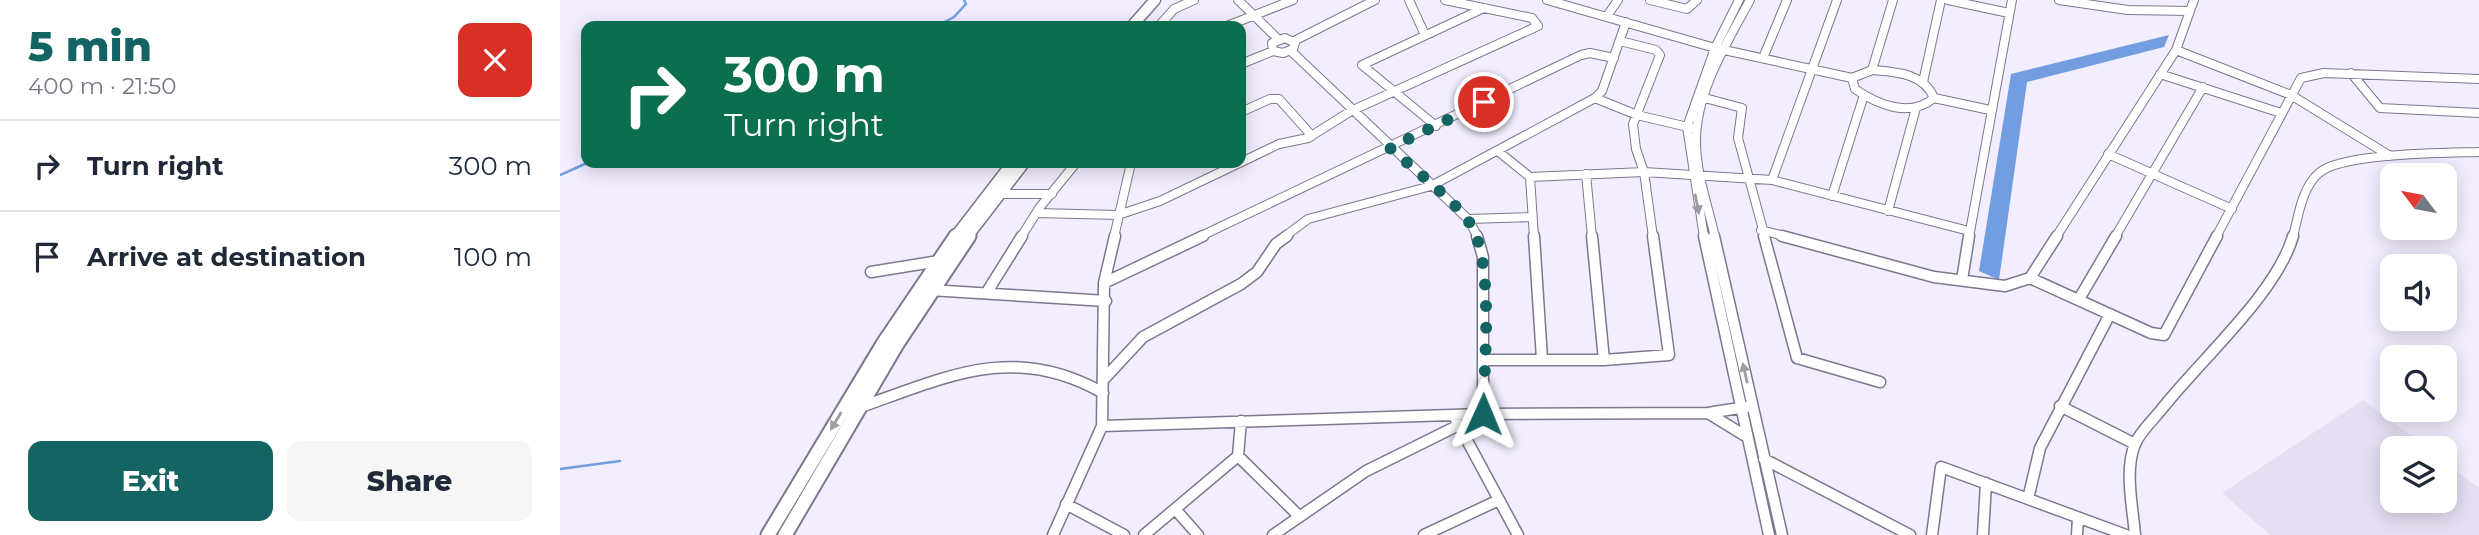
<!DOCTYPE html>
<meta charset="utf-8">
<style>
:root{--surface:#fff;--page:#f6f6f7;--text:#1f2937;--muted:#747a83;--line:#e0e1e3;--accent:#146464}
body{margin:0;font-family:Montserrat,sans-serif;background:var(--page);color:var(--text);height:100vh;display:flex;flex-direction:column;font-size:26px;white-space:nowrap}
*{box-sizing:border-box;margin:0}
p{font-size:23px;color:var(--muted)}
.icon{flex:none;width:38px;height:38px;fill:none;stroke:currentColor;stroke-width:2;stroke-linecap:round;stroke-linejoin:round}
.map{position:relative;flex:1;overflow:hidden}
.side{display:flex;flex-direction:column;background:var(--surface);width:560px}
.side>*{flex:none}
.hud{position:absolute;left:21px;top:21px;width:665px;height:147px;border-radius:14px;box-shadow:0 4px 18px #0003;background:#0b6e4f;color:#fff;overflow:hidden}
.needle{width:46px;rotate:302deg}
.controls{position:absolute;left:1820px;top:163px;display:grid;gap:14px}
.controls a{display:grid;place-items:center;width:77px;height:77px;border-radius:14px;background:var(--surface);box-shadow:0 4px 18px #0003;font-size:35px}
.pin{position:absolute;display:grid;place-items:center;width:60px;height:60px;color:#fff;margin:-30px;border:4px solid #fff;border-radius:50%;box-shadow:0 2px 7px #0007}
.me{position:absolute;width:77px;margin:-38px;rotate:1deg;stroke-linejoin:round;filter:drop-shadow(0 0 5px #0008)}
.turn{display:flex;align-items:center;gap:24px;height:147px;padding:0 28px;font-size:32px}
.turn .icon{width:91px;height:91px;stroke-width:2.5}
.turn b{display:block;font-size:49px;line-height:60px}
.round{display:grid;place-items:center;flex:none;width:74px;height:74px;border-radius:14px;background:var(--page)}
.head{display:flex;align-items:center;justify-content:space-between;height:119px;padding:0 28px}
h1{font-size:42px;font-weight:800;line-height:52px;color:var(--accent)}
.action{display:flex;gap:14px;margin-top:auto;padding:14px 28px}
.action a{flex:1;height:80px;border-radius:14px;background:var(--accent);color:#fff;font-size:28px;font-weight:800;line-height:80px;text-align:center}
.action a+a{background:var(--page);color:var(--text)}
ul{padding:0;list-style:none}
li{display:flex;align-items:center;gap:21px;height:91px;padding:0 28px;border-top:2px solid var(--line)}
li div{flex:1}
li b{display:block;font-size:26px}
li em{font-style:normal}
main{display:flex;flex:1;min-height:0}
.map>svg:first-child{display:block}
.built{fill:#e6dff4}
.water{fill:#729de0}
.lines{fill:none;stroke-linecap:round;stroke-linejoin:round}
.stream{stroke:#729de0;stroke-width:2.5}
.minor-far1-casing{stroke:#7f768f;stroke-width:10}
.minor-casing{stroke:#7f768f;stroke-width:13}
.secondary-far1-casing{stroke:#7f768f;stroke-width:13}
.secondary-casing{stroke:#7f768f;stroke-width:17}
.minor-far1{stroke:#fff;stroke-width:8}
.minor{stroke:#fff;stroke-width:10}
.secondary-far1{stroke:#fff;stroke-width:10}
.secondary{stroke:#fff;stroke-width:13}
.oneway{fill:#9e9ca2}
.route{stroke:#146464;stroke-width:12;stroke-dasharray:0 21.6}
</style>
<main>
<section class="side">
<div class="head"><div><h1>5 min</h1><p>400 m · 21:50</p></div><a class="round" style="background:#d93025;color:#fff"><svg class="icon" aria-label="close" viewBox="0 0 24 24"><path d="M6 6l12 12M18 6L6 18"/></svg></a></div>
<ul>
<li><svg class="icon" aria-label="right" viewBox="0 0 24 24"><path d="M7 20v-9h11M14 6l5 5-5 5"/></svg><div><b>Turn right</b></div><em>300 m</em></li>
<li><svg class="icon" aria-label="arrive" viewBox="0 0 24 24"><path d="M6 21V4h12l-3 4 3 4H6"/></svg><div><b>Arrive at destination</b></div><em>100 m</em></li>
</ul>
<div class="action"><a>Exit</a><a>Share</a></div>
</section>
<div class="map">
<svg width="1919" height="535" viewBox="0 0 1919 535">
<rect width="100%" height="100%" fill="#f3eeff"/>
<!-- built -->
<path class="built" d="M1803,400l64,48h-35v52h53v-38l34,26v47h-209l-48,-42z"/>
<!-- water -->
<path class="water" d="M1609,35l-5,12 -137,35 -28,198 -20,-9 32,-197z"/>
<g class="lines">
<!-- stream -->
<path class="stream" d="M377,26l17,-9 12,-13 -2,-4
M0,175l27,-12
M0,469l60,-8"/>
<!-- minor-far1 casing -->
<g class="minor-far1-casing">
<path id="minor-far1" d="M678,0l40,39
M849,0l16,35
M987,0l168,48 137,30
M1090,0l37,9 10,-9
M1388,0l61,13
M1499,0l69,10 62,1 4,-11
M1047,16l11,-16
M599,26l15,-17 20,-9
M667,26l66,-26
M725,38l10,5 -2,6 -10,4 -10,-2 -1,-8z
M734,41l81,-41
M1060,41l36,9 4,5 -27,69 3,25 8,23 9,65
M1616,50l115,45 99,61
M731,51l177,168 10,18
M1203,58l24,-58
M681,64l32,-13
M1312,70c24,2 52,3 62,28 -24,20 -56,7 -79,-9l-3,-11z
M1312,70l21,-70
M1791,73l29,35 99,5
M1600,74l121,39
M1363,82l18,-82
M1141,97l41,11 -4,30 27,99
M1035,98l42,17 55,13
M1374,98l56,12
M681,112l29,-13h9l33,37
M876,126l-74,-61 122,-57
M939,152l31,25 114,-5 128,8 197,51
M1548,154l124,55
M1026,174l6,63
M970,177l4,60
M1212,180l65,-180
M439,194h53
M1272,196l32,-101
M1328,211l28,-103
M477,213l81,2 42,-14 119,-57 29,-6 43,-27 187,-85 -6,-8 -87,-18
M908,219l64,-2
M1201,230l27,7
M461,237l19,-30 36,-44
M554,237l17,-74
M639,237l382,-182 9,-2 24,5
M724,237l24,-18 123,-33 164,-88 7,-7 24,-69
M1144,237l-17,-110 28,-79 24,-48
M1155,237c-7,-31 -19,-63 -19,-96 0,-50 31,-98 54,-141
M1409,237l43,-237
M1496,237l120,-187 14,-39
M1555,237l88,-150
M1656,237l85,-159 23,-5 155,6
M1733,237c5,-20 9,-50 26,-64 22,-20 128,-20 160,-21"/>
</g>
<!-- minor casing -->
<g class="minor-casing">
<path id="minor" d="M917,236l6,21v157
M974,236l8,123
M1032,236l12,124
M1144,236l65,299
M1154,236l68,299
M1204,236l33,122 83,24
M1222,236l152,41 71,9 25,-8 121,55 13,2 53,-99
M311,272l68,-11
M1470,278l27,-42
M1402,280l7,-44
M544,283l99,-47
M370,290l176,11
M427,292l35,-56
M1519,299l37,-63
M924,360h120l65,-5 -16,-119
M544,379l39,-42 98,-53 16,-12 19,-28 11,-8
M1500,406l75,38
M298,408c88,-31 156,-66 245,-15
M1148,413l39,24
M896,420l62,115
M542,426l381,-12 225,-1 44,-7
M678,456l61,60
M1204,459l146,76
M1468,499l12,-51 70,-134
M506,504l58,31
M615,509l23,26
M493,535l49,-109 2,-143 11,-47
M584,535l94,-79 3,-35
M713,535l93,-64 93,-46
M864,535l75,-35
M1372,535l9,-68 185,68
M1423,535l3,-52
M1517,535l1,-17
M1575,535c-2,-27 -11,-64 0,-91 5,-12 18,-24 26,-34 39,-50 116,-117 132,-174"/>
</g>
<!-- secondary-far1 casing -->
<g class="secondary-far1-casing">
<path id="secondary-far1" d="M572,26l23,-26
M395,237l57,-74
M407,237l57,-74"/>
</g>
<!-- secondary casing -->
<g class="secondary-casing">
<path id="secondary" d="M208,535l115,-191 73,-108
M225,535l112,-191 72,-108"/>
</g>
<!-- minor-far1 -->
<use href="#minor-far1" class="minor-far1"/>
<!-- minor -->
<use href="#minor" class="minor"/>
<!-- secondary-far1 -->
<use href="#secondary-far1" class="secondary-far1"/>
<!-- secondary -->
<use href="#secondary" class="secondary"/>
</g>
<!-- one-way arrows -->
<defs><path id="oneway-solid" d="M-6-.8H1V-3.2L6.5 0L1 3.2V.8H-6Z" transform="scale(1.75)"/></defs>
<g class="oneway">
<use href="#oneway-solid" transform="translate(1137 204) rotate(79)"/>
<use href="#oneway-solid" transform="translate(1185 373) rotate(-103)"/>
<use href="#oneway-solid" transform="translate(276 421) rotate(121)"/>
</g>
<g class="lines">
<!-- route -->
<path class="route" d="M923,414c1,-47 12,-156 -14,-192 -15,-22 -58,-55 -79,-74l94,-46"/>
</g>
</svg>
<div class="controls">
<a><svg class="needle" viewBox="-14 -14 28 28"><path d="M0-13l5 13h-10z" fill="#e53935"/><path d="M0 13l5-13h-10z" fill="#747a83"/></svg></a>
<a><svg class="icon" aria-label="sound" viewBox="0 0 24 24"><path d="M4 9h4l5-4v14l-5-4H4zM17 9q2 3 0 6"/></svg></a>
<a><svg class="icon" aria-label="search" viewBox="0 0 24 24"><circle cx="10" cy="10" r="6"/><path d="M15 15l6 6"/></svg></a>
<a><svg class="icon" aria-label="layers" viewBox="0 0 24 24"><path d="M12 4l9 5-9 5-9-5zM3 14l9 5 9-5"/></svg></a>
</div>
<div class="pin" style="left:924px;top:102px;background:#d93025"><svg class="icon" aria-label="arrive" viewBox="0 0 24 24"><path d="M6 21V4h12l-3 4 3 4H6"/></svg></div>
<svg class="me" style="left:923px;top:414px" viewBox="-20 -20 40 40"><path d="M0-17L14 15 0 8-14 15z" fill="#146464" stroke="#fff" stroke-width="4"/></svg>
<div class="hud">
<div class="turn"><svg class="icon" aria-label="right" viewBox="0 0 24 24"><path d="M7 20v-9h11M14 6l5 5-5 5"/></svg><div><b>300 m</b>Turn right</div></div>
</div>
</div>
</main>
